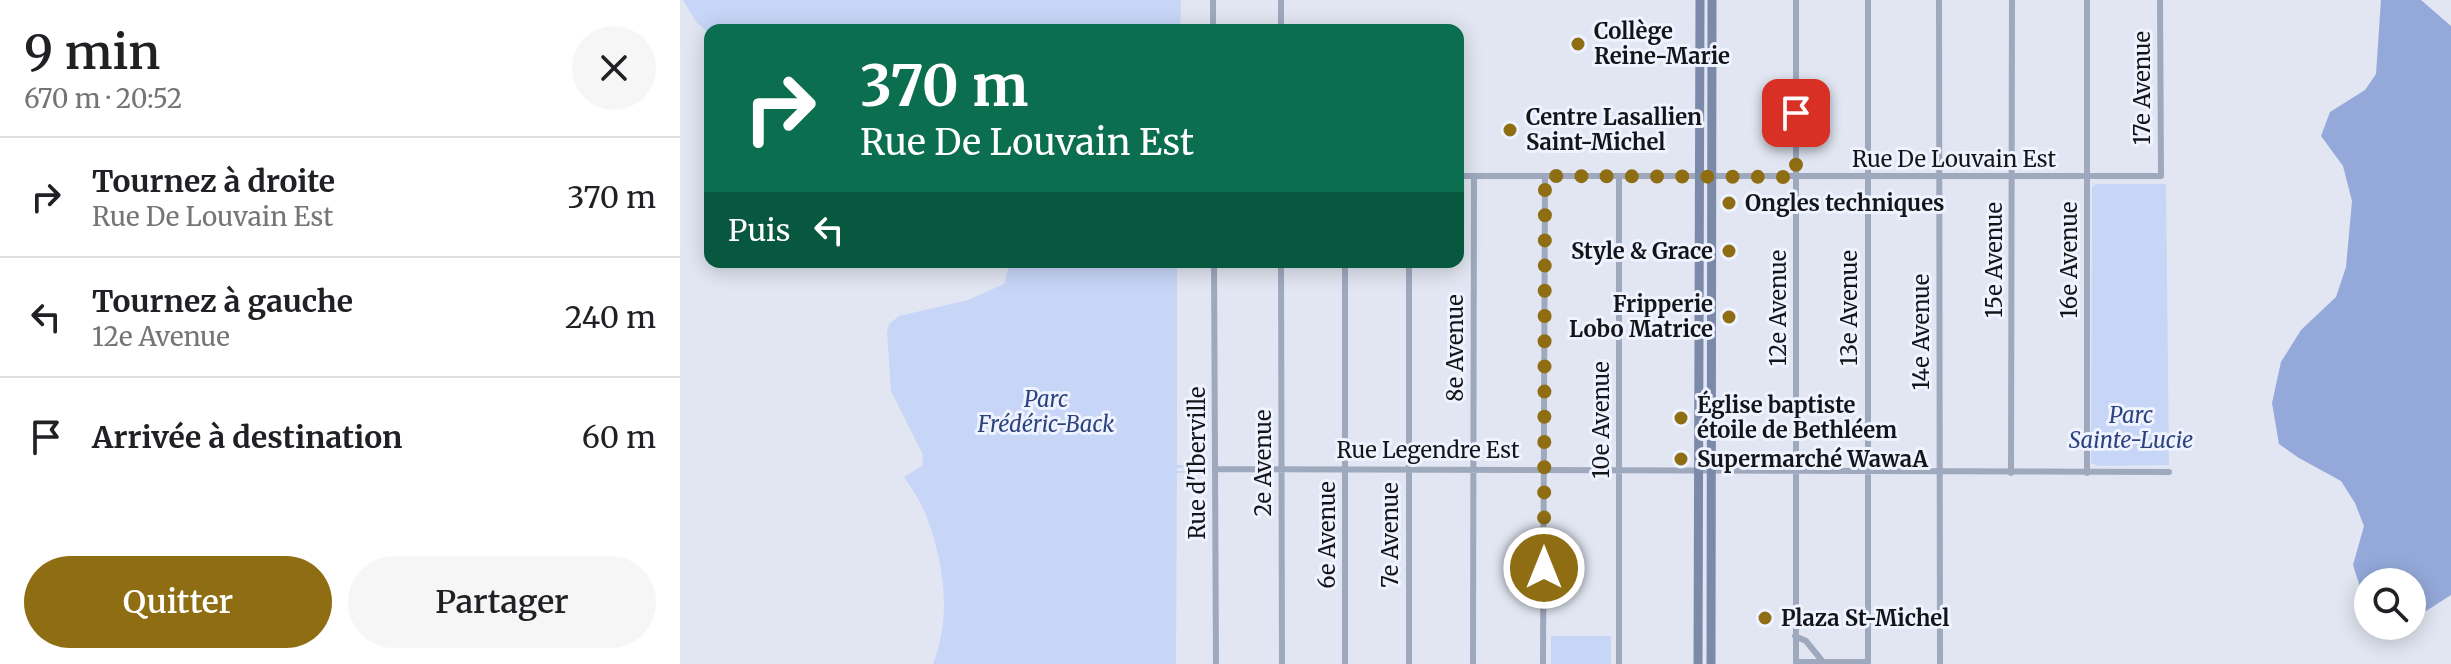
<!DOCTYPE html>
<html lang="fr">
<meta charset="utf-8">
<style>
:root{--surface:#fff;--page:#f6f6f6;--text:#202124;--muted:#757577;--line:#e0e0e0;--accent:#8f6e13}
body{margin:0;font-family:Merriweather,serif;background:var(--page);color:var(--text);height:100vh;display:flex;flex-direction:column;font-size:30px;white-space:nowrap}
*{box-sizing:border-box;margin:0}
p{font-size:26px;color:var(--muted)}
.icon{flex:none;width:44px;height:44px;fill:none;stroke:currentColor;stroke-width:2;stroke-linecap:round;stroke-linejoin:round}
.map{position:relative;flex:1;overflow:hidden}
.sheet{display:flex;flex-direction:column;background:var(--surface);width:680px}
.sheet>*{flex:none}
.banner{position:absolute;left:24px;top:24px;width:760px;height:244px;border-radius:16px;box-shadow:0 4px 20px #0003;background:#0b6e4f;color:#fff;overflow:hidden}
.controls{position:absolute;left:1674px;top:568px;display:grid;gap:16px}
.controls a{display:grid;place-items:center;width:72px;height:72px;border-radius:50%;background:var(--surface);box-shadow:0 4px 20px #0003;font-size:40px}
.pin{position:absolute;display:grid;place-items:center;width:68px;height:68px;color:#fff;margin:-34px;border-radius:16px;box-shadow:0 4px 12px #0006}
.me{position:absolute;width:88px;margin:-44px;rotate:0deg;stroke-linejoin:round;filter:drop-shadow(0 0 6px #0008)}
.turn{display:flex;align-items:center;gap:28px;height:168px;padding:0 24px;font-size:36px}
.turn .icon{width:104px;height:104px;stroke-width:2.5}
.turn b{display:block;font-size:56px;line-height:68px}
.then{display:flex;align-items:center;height:76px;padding:0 24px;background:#0003;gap:16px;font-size:30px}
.round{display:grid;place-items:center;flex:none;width:84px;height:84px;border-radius:42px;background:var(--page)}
.summary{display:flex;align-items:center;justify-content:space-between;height:136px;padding:0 24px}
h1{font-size:48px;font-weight:600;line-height:60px}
.action{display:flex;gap:16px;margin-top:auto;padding:16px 24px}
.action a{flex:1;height:92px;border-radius:48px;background:var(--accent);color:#fff;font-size:32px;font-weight:600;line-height:92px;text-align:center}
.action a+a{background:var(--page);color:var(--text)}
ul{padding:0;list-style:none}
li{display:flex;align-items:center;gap:24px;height:120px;padding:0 24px;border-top:2px solid var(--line)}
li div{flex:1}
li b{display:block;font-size:30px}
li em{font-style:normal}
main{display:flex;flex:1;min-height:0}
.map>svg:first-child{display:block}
.green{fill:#c7d6f7}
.water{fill:#94a9d9}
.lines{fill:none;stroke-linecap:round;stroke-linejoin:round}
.minor{stroke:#9fa9be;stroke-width:6}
.secondary{stroke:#7c8aaa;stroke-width:9}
.route{stroke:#8f6e13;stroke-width:14;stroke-dasharray:0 25.2}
.poi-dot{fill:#8f6e13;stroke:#eef3ff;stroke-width:3}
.labels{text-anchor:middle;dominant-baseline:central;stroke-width:6;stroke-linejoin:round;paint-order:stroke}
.poi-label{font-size:22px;font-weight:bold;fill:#141519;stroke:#eef3ff;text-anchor:start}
.street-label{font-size:22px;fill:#141519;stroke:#eef3ff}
.park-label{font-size:22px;font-style:italic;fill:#2c437e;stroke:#eef3ff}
</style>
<main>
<section class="sheet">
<div class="summary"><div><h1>9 min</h1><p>670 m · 20:52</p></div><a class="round"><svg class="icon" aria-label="close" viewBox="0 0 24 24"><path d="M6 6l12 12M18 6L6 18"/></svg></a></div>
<ul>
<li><svg class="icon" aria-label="right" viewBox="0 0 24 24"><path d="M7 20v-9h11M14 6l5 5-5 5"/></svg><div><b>Tournez à droite</b><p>Rue De Louvain Est</p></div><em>370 m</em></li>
<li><svg class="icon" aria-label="left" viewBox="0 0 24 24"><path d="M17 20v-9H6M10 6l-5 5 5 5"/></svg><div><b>Tournez à gauche</b><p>12e Avenue</p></div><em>240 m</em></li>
<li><svg class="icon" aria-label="arrive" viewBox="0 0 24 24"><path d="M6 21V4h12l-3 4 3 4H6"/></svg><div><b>Arrivée à destination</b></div><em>60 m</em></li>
</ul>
<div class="action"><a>Quitter</a><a>Partager</a></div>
</section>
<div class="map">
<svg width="1771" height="664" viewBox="0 0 1771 664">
<rect width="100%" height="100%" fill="#e1e6f2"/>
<!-- green -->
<path class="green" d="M3,0h498l-1,30h-470v4l-14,-12z
M1416,184h70l3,281 -71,1 -7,-3 1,-276z
M330,262h167v203h31v2l-31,1v3l31,-1v2l-31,1 -1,191h-243c19,-48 11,-102 -7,-149 -5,-13 -14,-26 -22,-38l18,-11 1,-11 -32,-64 -4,-59 2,-8 10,-8 69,-16 36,-16z
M871,636h60v28h-60z"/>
<!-- water -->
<path class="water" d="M1701,0h40l30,26v569l-39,25v-38h-44v30l-15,-47 11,-39 -9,-23 -14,-22 -42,-23 -20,-14 -7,-41 9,-41 20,-32 35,-33 10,-30 6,-66 -9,-35 -22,-30 9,-24 35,-22 11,-16z"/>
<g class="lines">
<!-- minor -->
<path class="minor" d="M533,0v30
M601,0v30
M1259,0l1,664
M778,176h703l-1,-176
M534,262l2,402
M601,262l1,402
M535,469l954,3
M1331,473l1,-473
M1407,473v-473
M1115,636l11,5 17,21
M1116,662h71
M665,664v-402
M729,664v-402
M793,664l1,-488
M863,664l2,-488
M939,664v-488
M1116,664v-664
M1188,664v-664"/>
<!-- secondary -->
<path class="secondary" d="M1018,664l2,-664
M1031,664l1,-664"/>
</g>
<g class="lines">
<!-- route -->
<path class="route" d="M864,568l1,-392 251,1v-64"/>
</g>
<!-- markers -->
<g class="poi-dot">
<circle cx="898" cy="44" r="8"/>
<circle cx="830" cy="130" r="8"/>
<circle cx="1049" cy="203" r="8"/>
<circle cx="1049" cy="251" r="8"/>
<circle cx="1049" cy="317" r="8"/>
<circle cx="1001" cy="418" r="8"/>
<circle cx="1001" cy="459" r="8"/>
<circle cx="1085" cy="618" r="8"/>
</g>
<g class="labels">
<!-- poi labels -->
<g class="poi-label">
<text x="914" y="31">Collège<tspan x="914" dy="25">Reine-Marie</tspan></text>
<text x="846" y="117">Centre Lasallien<tspan x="846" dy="25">Saint-Michel</tspan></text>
<text x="1065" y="203">Ongles techniques</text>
<text x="1033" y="251" text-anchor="end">Style &amp; Grace</text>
<text x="1033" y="304" text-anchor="end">Fripperie<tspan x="1033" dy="25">Lobo Matrice</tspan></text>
<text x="1017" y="405">Église baptiste<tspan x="1017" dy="25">étoile de Bethléem</tspan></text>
<text x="1017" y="459">Supermarché WawaA</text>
<text x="1101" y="618">Plaza St-Michel</text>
</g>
<!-- street labels -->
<g class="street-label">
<text transform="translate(1462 88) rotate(-90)">17e Avenue</text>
<text x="1274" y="159">Rue De Louvain Est</text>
<text transform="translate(1314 260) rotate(-90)">15e Avenue</text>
<text transform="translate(1389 260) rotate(-90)">16e Avenue</text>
<text transform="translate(1098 308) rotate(-90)">12e Avenue</text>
<text transform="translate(1169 308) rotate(-90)">13e Avenue</text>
<text transform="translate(1241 332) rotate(-90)">14e Avenue</text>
<text transform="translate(775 348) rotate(-90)">8e Avenue</text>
<text transform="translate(921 420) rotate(-90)">10e Avenue</text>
<text x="748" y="450">Rue Legendre Est</text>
<text transform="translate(517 463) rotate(-90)">Rue d'Iberville</text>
<text transform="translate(583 463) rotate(-90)">2e Avenue</text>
<text transform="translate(647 535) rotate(-90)">6e Avenue</text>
<text transform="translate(710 535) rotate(-90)">7e Avenue</text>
</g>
<!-- park labels -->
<g class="park-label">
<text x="366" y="399">Parc<tspan x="366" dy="25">Frédéric-Back</tspan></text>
<text x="1451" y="415">Parc<tspan x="1451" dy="25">Sainte-Lucie</tspan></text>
</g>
</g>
</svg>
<div class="controls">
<a><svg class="icon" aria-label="search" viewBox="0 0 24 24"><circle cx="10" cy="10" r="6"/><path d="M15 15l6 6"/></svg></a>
</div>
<div class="pin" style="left:1116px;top:113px;background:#d93025"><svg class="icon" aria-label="arrive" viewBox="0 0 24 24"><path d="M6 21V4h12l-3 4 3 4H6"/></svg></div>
<svg class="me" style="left:864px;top:568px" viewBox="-20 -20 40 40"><circle r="17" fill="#8f6e13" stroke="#fff" stroke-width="3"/><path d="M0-11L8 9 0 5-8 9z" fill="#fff"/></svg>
<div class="banner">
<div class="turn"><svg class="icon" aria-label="right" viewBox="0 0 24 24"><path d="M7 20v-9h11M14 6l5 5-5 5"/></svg><div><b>370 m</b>Rue De Louvain Est</div></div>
<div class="then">Puis<svg class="icon" aria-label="left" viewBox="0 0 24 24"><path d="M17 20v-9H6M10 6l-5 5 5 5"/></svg></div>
</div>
</div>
</main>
